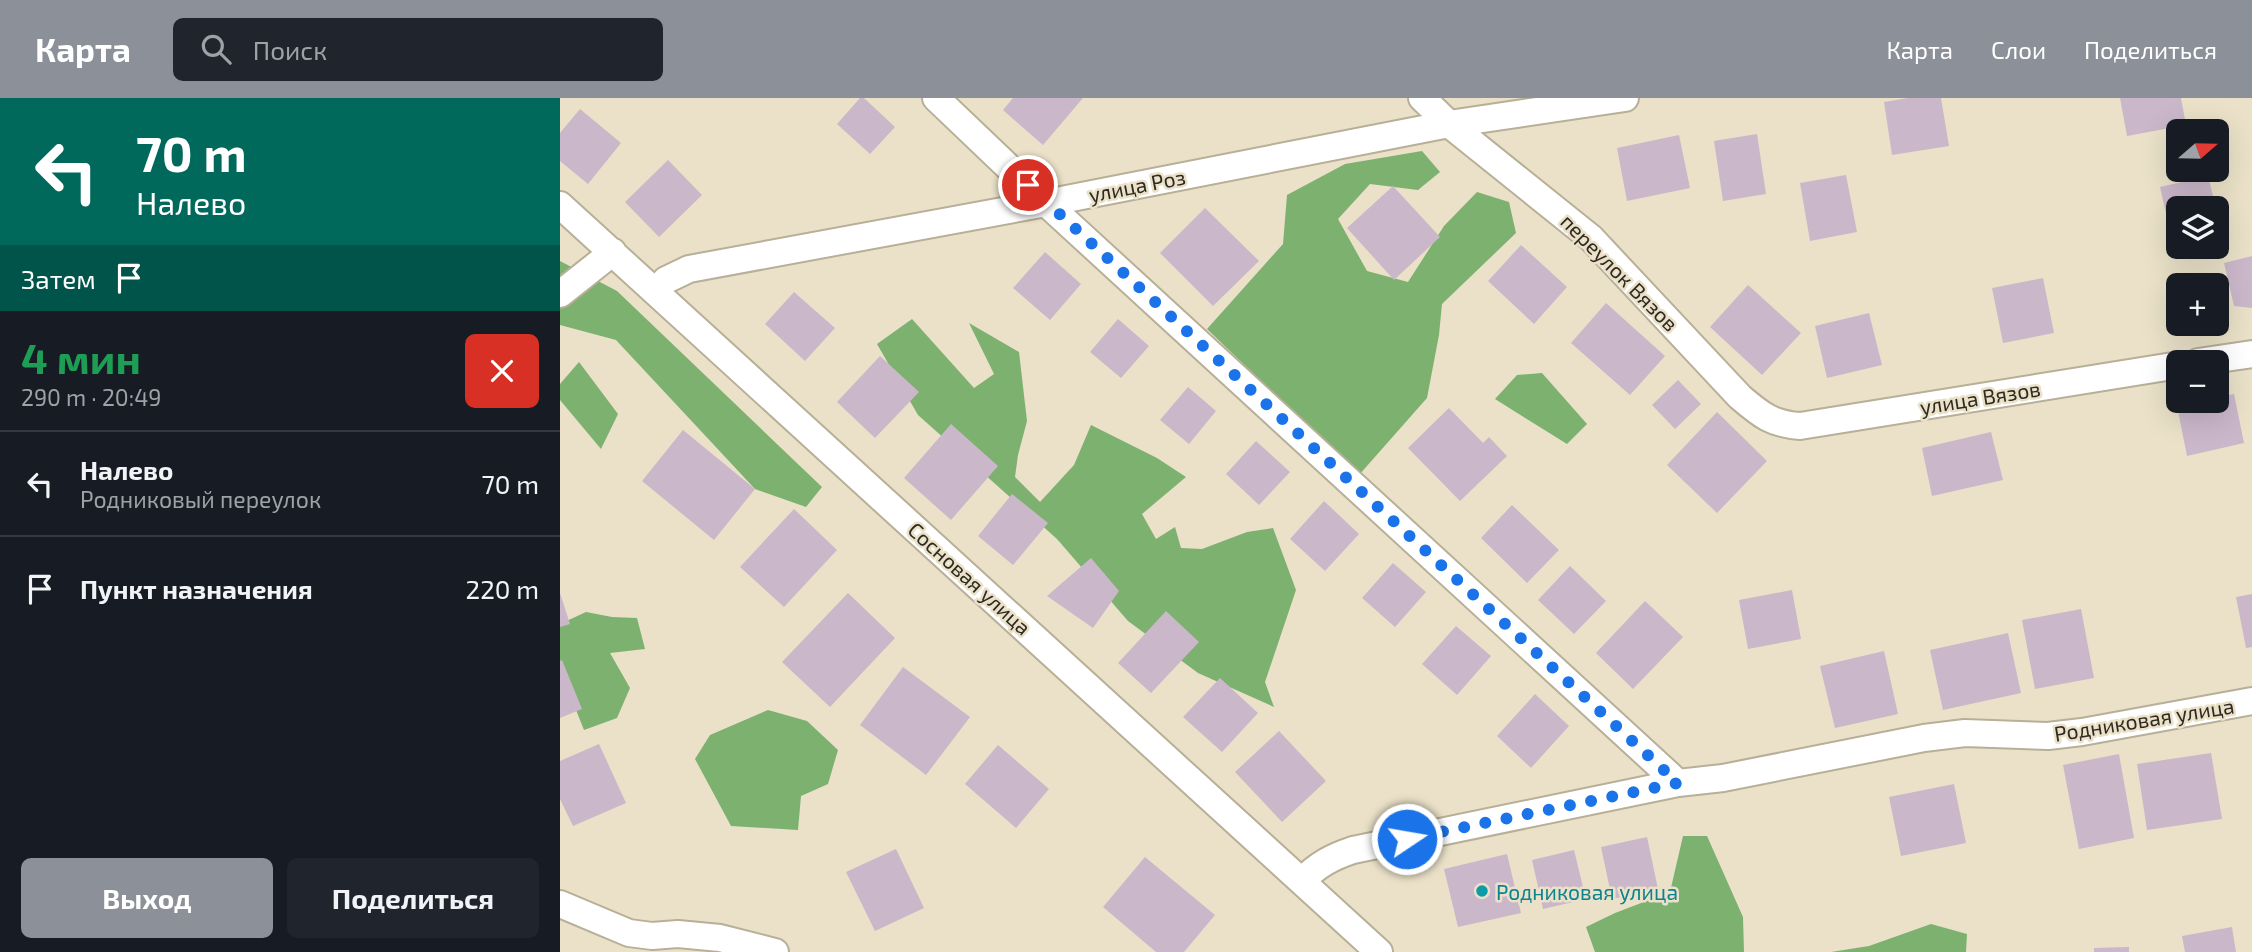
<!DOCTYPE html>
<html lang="ru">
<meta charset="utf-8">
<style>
:root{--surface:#171b24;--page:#20242c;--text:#f1f3f6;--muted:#9ea1a6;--line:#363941;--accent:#8c9099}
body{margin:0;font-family:"Exo 2",sans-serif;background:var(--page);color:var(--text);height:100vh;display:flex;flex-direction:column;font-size:26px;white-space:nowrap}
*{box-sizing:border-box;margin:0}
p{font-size:23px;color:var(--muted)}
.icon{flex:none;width:38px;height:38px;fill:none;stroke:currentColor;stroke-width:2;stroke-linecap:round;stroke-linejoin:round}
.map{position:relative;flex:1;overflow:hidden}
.side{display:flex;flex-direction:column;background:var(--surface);width:560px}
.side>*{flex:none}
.hud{background:#00695c;color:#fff;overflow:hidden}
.needle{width:46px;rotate:70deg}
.buttons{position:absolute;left:1606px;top:21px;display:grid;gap:14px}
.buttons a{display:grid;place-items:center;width:63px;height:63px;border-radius:10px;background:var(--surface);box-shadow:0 7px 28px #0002;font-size:35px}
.pin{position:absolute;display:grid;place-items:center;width:60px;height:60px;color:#fff;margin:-30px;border:4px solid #fff;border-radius:50%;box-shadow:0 2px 7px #0007}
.me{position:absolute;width:77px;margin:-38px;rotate:78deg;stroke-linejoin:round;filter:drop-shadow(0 0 5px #0008)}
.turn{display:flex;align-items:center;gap:24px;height:147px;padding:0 21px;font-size:32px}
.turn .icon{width:91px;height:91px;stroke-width:2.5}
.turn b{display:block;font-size:49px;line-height:60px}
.then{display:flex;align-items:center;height:66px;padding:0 21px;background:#0003;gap:14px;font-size:26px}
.round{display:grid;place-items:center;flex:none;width:74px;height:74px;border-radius:10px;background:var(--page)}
.overview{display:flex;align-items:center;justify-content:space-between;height:119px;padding:0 21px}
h1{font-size:42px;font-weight:700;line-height:52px;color:#1e9e55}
.action{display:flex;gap:14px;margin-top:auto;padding:14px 21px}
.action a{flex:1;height:80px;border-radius:10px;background:var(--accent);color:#fff;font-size:28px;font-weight:700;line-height:80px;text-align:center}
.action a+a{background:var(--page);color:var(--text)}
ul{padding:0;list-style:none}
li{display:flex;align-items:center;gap:21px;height:105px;padding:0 21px;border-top:2px solid var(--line)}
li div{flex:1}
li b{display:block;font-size:26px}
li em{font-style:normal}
header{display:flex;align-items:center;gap:42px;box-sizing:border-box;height:98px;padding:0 35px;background:var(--accent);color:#fff}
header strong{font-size:33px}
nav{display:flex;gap:38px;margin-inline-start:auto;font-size:24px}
.search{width:490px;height:63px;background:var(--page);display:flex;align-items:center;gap:18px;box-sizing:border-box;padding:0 24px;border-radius:10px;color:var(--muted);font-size:26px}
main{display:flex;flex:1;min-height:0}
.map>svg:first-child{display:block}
.forest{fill:#7db170}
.building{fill:#cbb7ca}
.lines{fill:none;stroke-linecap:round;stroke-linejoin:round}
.minor-casing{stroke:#b8af98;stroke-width:30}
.minor{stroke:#fff;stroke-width:26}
.route{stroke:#1a73e8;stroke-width:12;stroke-dasharray:0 21.6}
.culture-dot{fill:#0f9aa8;stroke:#eae1c8;stroke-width:2.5}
.labels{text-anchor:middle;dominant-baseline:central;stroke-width:5;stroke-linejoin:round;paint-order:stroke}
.street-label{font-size:21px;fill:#2e2a21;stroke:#eae1c8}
.culture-label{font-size:21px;fill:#0d838f;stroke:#eae1c8;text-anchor:start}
</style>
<header>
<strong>Карта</strong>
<div class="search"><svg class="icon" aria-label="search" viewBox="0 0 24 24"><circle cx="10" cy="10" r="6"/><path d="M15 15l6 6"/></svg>Поиск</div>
<nav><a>Карта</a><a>Слои</a><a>Поделиться</a></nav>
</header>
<main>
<section class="side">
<div class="hud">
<div class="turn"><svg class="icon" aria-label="left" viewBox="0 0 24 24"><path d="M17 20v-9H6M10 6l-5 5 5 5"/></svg><div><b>70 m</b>Налево</div></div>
<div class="then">Затем<svg class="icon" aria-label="arrive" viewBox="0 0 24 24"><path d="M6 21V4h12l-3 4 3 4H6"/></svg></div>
</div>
<div class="overview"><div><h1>4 мин</h1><p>290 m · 20:49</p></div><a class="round" style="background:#d93025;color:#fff"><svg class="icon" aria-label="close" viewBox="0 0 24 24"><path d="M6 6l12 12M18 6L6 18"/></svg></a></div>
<ul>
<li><svg class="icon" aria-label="left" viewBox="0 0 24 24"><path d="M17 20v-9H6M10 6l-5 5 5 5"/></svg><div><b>Налево</b><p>Родниковый переулок</p></div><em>70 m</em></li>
<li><svg class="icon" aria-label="arrive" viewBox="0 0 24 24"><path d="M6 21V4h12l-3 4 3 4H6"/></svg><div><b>Пункт назначения</b></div><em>220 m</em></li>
</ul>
<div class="action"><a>Выход</a><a>Поделиться</a></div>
</section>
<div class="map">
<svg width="1692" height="854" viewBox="0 0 1692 854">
<rect width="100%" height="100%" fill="#eae1c8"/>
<!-- forest -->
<path class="forest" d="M862,53l18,21 -22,18 -48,-6 -32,35 29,52 41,11 36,-56 33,-34 32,10 7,31 -74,71 -3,31 -12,63 -68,77 -152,-146 76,-85 4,-49 58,-31z
M0,163l57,30 205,196 -16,20 -51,-18 -139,-149 -56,-15z
M352,221l62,69 20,-14 -25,-51 50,29 8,69 -9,34 -3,22 25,25 34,-37 17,-40 66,33 29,19 -44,37 14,25 19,-12 6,21 21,1 45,-17 26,-4 23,62 -31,92 9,25 -76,-34 -70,-52 -71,-82 -139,-124 -41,-71z
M19,264l39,52 -17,35 -41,-49v-16z
M982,275l45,51 -20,20 -72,-45 22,-24z
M26,514l26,5 25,1 8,31 -35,4 20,35 -13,30 -33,12 -24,-60v-46z
M208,612l39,11 31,29 -10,34 -27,12 -3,34 -67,-4 -36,-67 15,-24z
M1123,738h24l36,81 1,35h-149l-9,-25 29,-14 55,-21z
M1371,826l36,10 -1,18h-135l38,-6z"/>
<!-- building -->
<path class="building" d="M300,0h4l31,29 -25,27 -33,-30z
M453,0h70l-40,47 -40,-35z
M1348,0h33l8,48 -57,9 -8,-53z
M1560,0h61l5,27 -59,11z
M20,11l41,34 -33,41 -28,-23v-28z
M1197,36l9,60 -43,7 -9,-60z
M1119,37l11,53 -63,13 -10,-53z
M108,62l34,35 -43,42 -34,-35z
M1286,77l11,57 -47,9 -10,-58z
M1648,78l8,32h-37v39l-5,2 -14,-62z
M833,88l47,51 -46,43 -47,-52z
M645,110l54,53 -46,45 -53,-53z
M961,147l46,42 -33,37 -46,-43z
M485,154l36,32 -31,36 -37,-32z
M1692,158v52l-18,-2 -10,-43z
M1483,180l11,55 -51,10 -11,-55z
M1188,187l53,48 -39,42 -52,-48z
M234,194l41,36 -30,33 -40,-37z
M1046,205l59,53 -35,39 -59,-52z
M1309,215l13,52 -55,13 -12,-52z
M558,221l31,27 -28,32 -31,-26z
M320,258l39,36 -44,46 -38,-36z
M1118,282l23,24 -26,25 -23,-24z
M628,289l28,24 -27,33 -29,-24z
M1674,296l10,49 -57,13 -10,-50 24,-5h16v-4z
M889,310l34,35 6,-6 18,19 -47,45 -52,-53z
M1157,314l50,49 -50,52 -50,-48z
M391,326l47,42 -47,54 -47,-42z
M123,332l72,59 -41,51 -72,-59z
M1431,334l12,48 -71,16 -10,-48z
M696,343l34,31 -31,33 -33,-31z
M452,396l36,29 -35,42 -35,-29z
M764,403l35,33 -34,37 -35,-32z
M952,407l47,45 -32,33 -46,-45z
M234,411l43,41 -53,57 -44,-40z
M531,460l28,33 -26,37 -46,-32z
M833,465l33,29 -31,35 -33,-29z
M1010,468l36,35 -32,33 -36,-34z
M1232,492l9,49 -53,10 -9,-49z
M0,495l10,31 -10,3z
M288,495l47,45 -65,69 -48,-45z
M1692,496v53l-6,1 -10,-51z
M1085,503l38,36 -50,52 -37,-36z
M1521,511l13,69 -59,11 -13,-69z
M606,513l33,31 -48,51 -33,-30z
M896,528l35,30 -34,39 -35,-31z
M1448,535l13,60 -78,17 -13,-60z
M1324,553l14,63 -63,14 -15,-62z
M2,562l20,49 -22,9v-57z
M343,569l67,50 -44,58 -66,-50z
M660,580l38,35 -36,39 -39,-35z
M975,596l34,32 -38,42 -34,-32z
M719,633l47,50 -44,41 -47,-50z
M39,646l27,59 -53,23 -13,-27v-38z
M438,647l51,44 -33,39 -51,-44z
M1651,655l11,66 -75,11 -10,-66z
M1559,656l15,84 -55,11 -16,-84z
M1394,686l12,59 -65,13 -12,-59z
M1087,739l11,52 -46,10 -11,-52z
M336,751l28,59 -49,23 -29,-59z
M1014,752l12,49 -43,10 -11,-49z
M947,756l14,59 -63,14 -14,-58z
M585,759l70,58 -31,37h-28l-53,-45z
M1672,829l4,25h-51l-3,-16z
M1569,849v5h-35v-4z"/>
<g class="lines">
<!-- minor casing -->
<g class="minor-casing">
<path id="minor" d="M376,0l110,105 632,580
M862,0l27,26 142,114 149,159c21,18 32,27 60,29l379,-61
M0,107l819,747
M96,193l10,-11 23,-11 357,-66 403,-79 176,-26
M0,196l53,-42
M1638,264l54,-8
M742,783c15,-16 30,-24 51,-31l325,-67 45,-5 201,-40 41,-5 83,3 34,-4 170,-31
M0,806l69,29 23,3 26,-2 42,4 55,14"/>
</g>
<!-- minor -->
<use href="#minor" class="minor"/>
</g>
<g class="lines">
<!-- route -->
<path class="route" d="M468,87l650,598 -271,56"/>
</g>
<!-- markers -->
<circle class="culture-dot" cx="922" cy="793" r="7"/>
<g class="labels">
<!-- street labels -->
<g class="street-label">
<text transform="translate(577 87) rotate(-11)">улица Роз</text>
<text transform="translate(1060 174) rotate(45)">переулок Вязов</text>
<text transform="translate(1420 299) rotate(-9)">улица Вязов</text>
<text transform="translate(410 480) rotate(42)">Сосновая улица</text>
<text transform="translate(1584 621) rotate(-9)">Родниковая улица</text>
</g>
<!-- culture labels -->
<g class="culture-label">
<text x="936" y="793">Родниковая улица</text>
</g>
</g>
</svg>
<div class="buttons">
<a><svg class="needle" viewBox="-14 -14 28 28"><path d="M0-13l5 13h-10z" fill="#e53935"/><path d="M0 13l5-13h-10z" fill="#9ea1a6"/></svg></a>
<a><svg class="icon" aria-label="layers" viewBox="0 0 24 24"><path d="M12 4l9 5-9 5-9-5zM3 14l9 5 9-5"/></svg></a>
<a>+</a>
<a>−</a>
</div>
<div class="pin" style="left:468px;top:87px;background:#d93025"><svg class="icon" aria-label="arrive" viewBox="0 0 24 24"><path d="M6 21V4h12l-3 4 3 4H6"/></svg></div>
<svg class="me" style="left:847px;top:741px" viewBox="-20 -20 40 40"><circle r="17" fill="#1a73e8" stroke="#fff" stroke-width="3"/><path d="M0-11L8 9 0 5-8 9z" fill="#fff"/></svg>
</div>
</main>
